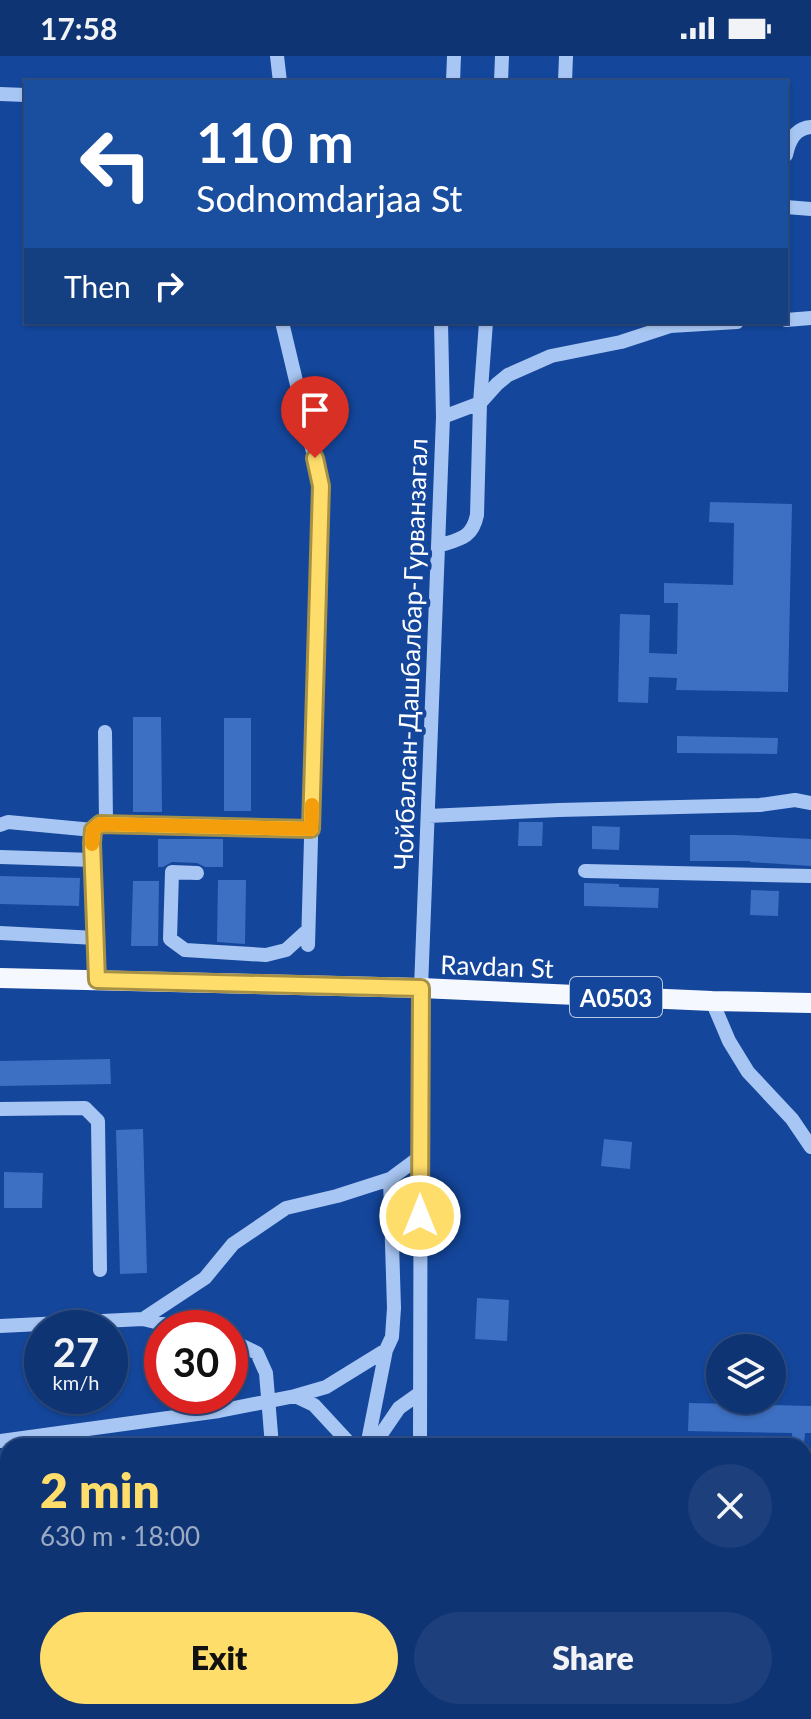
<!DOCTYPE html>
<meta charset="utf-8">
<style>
:root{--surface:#0f3474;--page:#1d3f7c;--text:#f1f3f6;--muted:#9baac5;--line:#2f4f86;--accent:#ffdd6b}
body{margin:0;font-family:Lato,sans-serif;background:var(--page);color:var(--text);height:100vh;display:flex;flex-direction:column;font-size:30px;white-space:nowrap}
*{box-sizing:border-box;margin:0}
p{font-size:26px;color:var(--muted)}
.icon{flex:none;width:44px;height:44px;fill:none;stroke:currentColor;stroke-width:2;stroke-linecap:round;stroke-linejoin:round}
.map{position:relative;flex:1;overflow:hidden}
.panel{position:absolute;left:0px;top:1382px;width:812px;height:282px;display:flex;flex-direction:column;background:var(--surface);border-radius:24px 24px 0 0;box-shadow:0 2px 6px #0004,0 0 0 2px var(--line)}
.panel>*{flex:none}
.banner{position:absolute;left:24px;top:24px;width:764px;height:244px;border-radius:0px;box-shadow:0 2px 6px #0004,0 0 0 2px var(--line);background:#1a4fa0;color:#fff;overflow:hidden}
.controls{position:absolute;left:706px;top:1278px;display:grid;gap:16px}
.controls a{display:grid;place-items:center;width:80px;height:80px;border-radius:50%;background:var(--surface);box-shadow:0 2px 6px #0004,0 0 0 2px var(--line);font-size:40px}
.speed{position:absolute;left:24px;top:1254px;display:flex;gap:16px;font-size:40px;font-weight:700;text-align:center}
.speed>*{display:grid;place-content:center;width:104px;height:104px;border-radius:50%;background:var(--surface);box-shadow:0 2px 6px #0004,0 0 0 2px var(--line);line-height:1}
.speed small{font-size:20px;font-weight:400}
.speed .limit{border:12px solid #d22;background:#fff;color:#111}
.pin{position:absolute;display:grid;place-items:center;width:68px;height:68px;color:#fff;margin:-82px -34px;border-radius:50% 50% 50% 0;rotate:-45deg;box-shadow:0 0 8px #0007}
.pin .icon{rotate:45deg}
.me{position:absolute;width:88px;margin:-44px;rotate:0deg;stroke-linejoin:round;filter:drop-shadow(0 0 6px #0008)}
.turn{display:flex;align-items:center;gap:28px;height:168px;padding:0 40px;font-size:36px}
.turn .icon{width:104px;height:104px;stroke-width:2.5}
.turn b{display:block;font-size:56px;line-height:68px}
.then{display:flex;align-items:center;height:76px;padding:0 40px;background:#0003;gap:16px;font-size:30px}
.round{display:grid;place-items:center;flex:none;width:84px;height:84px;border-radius:42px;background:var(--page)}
.summary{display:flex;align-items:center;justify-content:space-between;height:136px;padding:0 40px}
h1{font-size:48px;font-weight:800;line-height:60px;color:var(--accent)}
.primary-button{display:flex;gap:16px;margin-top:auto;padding:16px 40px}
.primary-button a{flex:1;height:92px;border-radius:48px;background:var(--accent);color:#111;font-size:32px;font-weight:800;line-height:92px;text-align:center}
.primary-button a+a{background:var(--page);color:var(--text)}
.status{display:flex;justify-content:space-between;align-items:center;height:56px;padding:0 40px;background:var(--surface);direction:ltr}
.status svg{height:22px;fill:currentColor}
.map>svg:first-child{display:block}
.building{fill:#3d70c2}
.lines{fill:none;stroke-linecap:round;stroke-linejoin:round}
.minor{stroke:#a8c6f3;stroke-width:14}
.major{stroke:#f5f8ff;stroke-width:20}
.route-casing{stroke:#a69046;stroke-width:20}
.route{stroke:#ffdd6b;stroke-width:14}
.slow{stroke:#f59e0b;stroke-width:14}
.labels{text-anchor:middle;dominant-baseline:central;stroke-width:8;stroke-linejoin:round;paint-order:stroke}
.shield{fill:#14469b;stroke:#b8c8e1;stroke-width:2}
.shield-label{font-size:24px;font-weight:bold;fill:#fff}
.street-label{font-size:26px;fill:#fff;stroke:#14469b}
</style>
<div class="status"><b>17:58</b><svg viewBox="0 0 49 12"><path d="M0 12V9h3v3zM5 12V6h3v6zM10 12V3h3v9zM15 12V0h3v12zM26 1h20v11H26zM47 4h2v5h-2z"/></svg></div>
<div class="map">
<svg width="811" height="1663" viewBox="0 0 811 1663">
<rect width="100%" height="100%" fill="#14469b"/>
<!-- building -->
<path class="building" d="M710,446l82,2 -4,188 -112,-2 1,-12 -28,-1 -1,26 -30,-1 2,-88 30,1 -1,38 28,1 1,-51h-14v-20l69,2 1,-62 -25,-1z
M133,661h28l1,95h-29z
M224,662h27v93h-27z
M677,680l101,2 -1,16 -100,-1z
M519,766h24l-1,24h-24z
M592,770l28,1 -1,23 -27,-1z
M690,779h45l76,4v27l-61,-4v-1h-60z
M158,783h65v28h-18l-8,-4 -25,-1 -9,5h-5z
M0,820l80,2 -1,28 -79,-2z
M218,824h28l-1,64 -28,-2z
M133,825h26l-1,65h-27z
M584,827l35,1v3l40,1 -1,20 -74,-2z
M751,834l28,1 -1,25 -28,-1z
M110,1003l1,25 -111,2v-25z
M143,1073l4,144 -27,1 -4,-144z
M604,1083l28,3 -2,27 -29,-3z
M4,1116l39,1 -1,35h-38z
M477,1242l32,2 -2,41 -32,-2z
M689,1347l122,3v27h-6l-1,10 -12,-1v-9l-104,-2z"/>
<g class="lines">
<!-- minor -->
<path class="minor" d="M277,0l3,26
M453,26l1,-26
M501,26l1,-26
M565,26l1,-26
M0,38l26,1
M786,99c3,-14 9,-27 25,-28
M786,151l25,2
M786,264l25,-2
M282,266l39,164 -13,459
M662,266l8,4 67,-4
M443,361l37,-14 17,-19 11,-9 43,-19 70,-14 49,-16
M438,490c21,-7 34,-7 39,-31l3,-112 6,-81
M105,676l1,92
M428,760l131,-6 201,-5 35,-5 16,3
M0,769l8,-3 85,8
M0,801l93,3
M585,815l226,5
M197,817l-25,-1 -2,67 15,11 81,5 20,-5 22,-20
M0,877l96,5
M97,924l-5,-137 1,-13 7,-6 211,5
M712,945l17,40 19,31 44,47 19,28
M0,1053l85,-1 13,13 2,149
M143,1263l62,-41 28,-34 53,-36 51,-12 53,-17 31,-23
M0,1270l143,-7 37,9
M230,1284l27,13 9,20 6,73
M295,1340l31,-9 60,-37 6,-13 2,-29 -4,-129
M0,1385l219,-30 76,-15 19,9 38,41
M367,1390l19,-96
M373,1390l26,-38 21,-15
M420,1390l1,-458 22,-571 -2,-95
M0,1531h8
M0,1619h8
M306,1656l2,7
M325,1663l1,-7
M370,1663l1,-7"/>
<!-- major -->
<path class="major" d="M0,922l421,10 291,13 99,2"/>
</g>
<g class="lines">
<!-- route casing -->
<g class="route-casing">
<path id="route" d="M315,402l6,28 -10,343 -211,-5 -7,6 -1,13 5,137 324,8 -1,228"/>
</g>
<!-- route -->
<use href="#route" class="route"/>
<!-- slow -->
<path class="slow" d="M92,788l1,-14 7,-6 211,5 1,-24"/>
</g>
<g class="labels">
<!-- shield labels -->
<rect class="shield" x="570" y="921" width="92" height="40" rx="6"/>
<g class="shield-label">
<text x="616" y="941">A0503</text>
</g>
<!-- street labels -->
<g class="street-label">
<text transform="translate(410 598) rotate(-88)">Чойбалсан-Дашбалбар-Гурванзагал</text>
<text transform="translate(497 910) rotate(2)">Ravdan St</text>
</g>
</g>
</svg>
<div class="controls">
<a><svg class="icon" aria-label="layers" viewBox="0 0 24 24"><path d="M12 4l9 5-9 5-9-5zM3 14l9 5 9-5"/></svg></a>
</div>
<div class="speed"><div>27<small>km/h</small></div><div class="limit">30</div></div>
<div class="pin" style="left:315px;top:402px;background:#d93025"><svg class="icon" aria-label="arrive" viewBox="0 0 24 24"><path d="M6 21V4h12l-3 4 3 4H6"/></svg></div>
<svg class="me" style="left:420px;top:1160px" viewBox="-20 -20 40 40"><circle r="17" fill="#ffdd6b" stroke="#fff" stroke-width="3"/><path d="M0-11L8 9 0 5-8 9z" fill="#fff"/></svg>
<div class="banner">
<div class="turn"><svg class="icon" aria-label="left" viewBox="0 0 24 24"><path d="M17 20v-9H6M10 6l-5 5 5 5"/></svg><div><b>110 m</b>Sodnomdarjaa St</div></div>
<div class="then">Then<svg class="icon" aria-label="right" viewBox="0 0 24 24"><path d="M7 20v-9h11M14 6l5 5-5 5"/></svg></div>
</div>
<section class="panel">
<div class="summary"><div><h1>2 min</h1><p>630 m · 18:00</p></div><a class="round"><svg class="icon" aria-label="close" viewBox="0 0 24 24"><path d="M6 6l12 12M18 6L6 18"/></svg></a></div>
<div class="primary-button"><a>Exit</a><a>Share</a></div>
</section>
</div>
